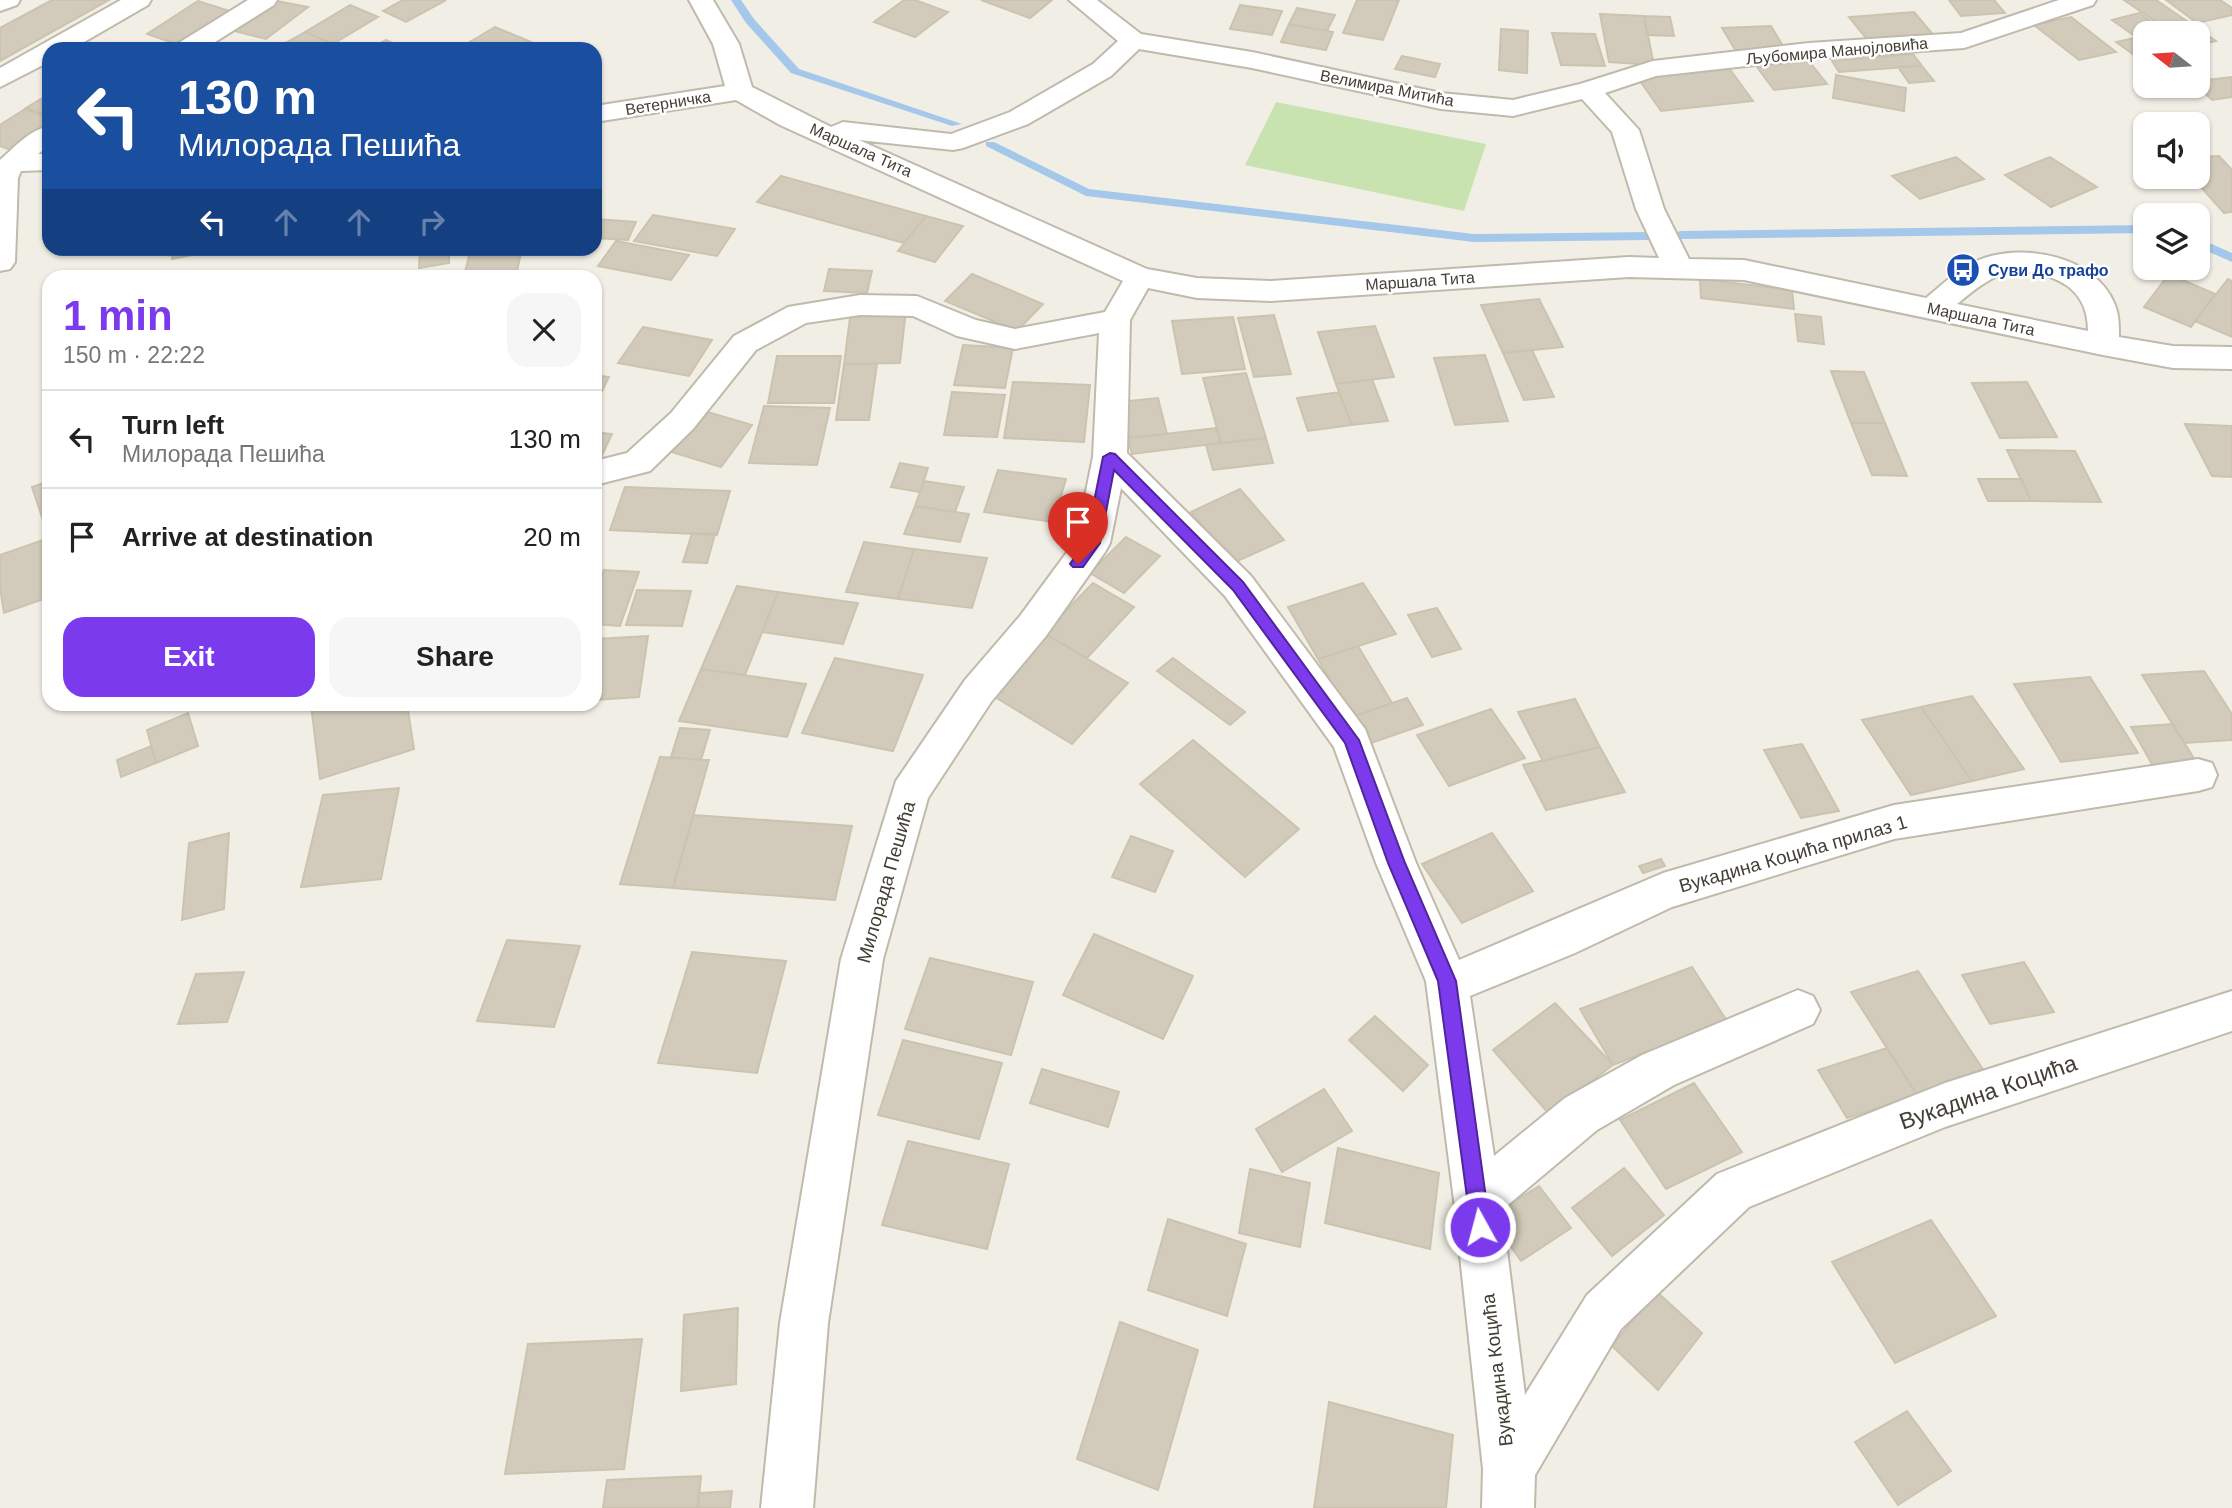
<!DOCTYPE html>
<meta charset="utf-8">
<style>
:root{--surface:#fff;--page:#f6f6f6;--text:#222;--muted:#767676;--line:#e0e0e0;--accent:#7c3aed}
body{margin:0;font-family:Arial,sans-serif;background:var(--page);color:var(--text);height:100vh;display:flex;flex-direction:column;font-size:26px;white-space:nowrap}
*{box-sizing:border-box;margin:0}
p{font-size:23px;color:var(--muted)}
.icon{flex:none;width:38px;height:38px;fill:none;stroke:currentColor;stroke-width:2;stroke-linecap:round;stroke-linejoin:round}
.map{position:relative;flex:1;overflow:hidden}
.details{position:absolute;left:42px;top:270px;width:560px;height:441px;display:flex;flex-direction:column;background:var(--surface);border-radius:21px;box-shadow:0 2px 5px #0004}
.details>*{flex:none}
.hud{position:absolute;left:42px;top:42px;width:560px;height:214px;border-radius:21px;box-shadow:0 2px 5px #0004;background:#1a4fa0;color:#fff;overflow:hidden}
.needle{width:46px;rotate:287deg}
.tools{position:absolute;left:2133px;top:21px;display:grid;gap:14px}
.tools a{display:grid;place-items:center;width:77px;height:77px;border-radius:14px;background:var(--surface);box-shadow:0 2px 5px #0004;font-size:35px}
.pin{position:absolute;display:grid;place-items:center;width:60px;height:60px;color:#fff;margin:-72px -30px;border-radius:50% 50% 50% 0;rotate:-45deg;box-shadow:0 0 7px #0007}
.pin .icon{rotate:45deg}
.me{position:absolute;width:77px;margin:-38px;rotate:353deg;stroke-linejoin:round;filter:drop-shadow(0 0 5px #0008)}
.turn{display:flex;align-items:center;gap:24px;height:147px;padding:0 21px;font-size:32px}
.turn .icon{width:91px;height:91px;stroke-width:2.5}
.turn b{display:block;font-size:49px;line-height:60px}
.lanes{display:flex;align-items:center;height:66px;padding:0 21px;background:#0003;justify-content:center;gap:35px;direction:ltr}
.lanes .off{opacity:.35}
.round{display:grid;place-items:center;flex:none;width:74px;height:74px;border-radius:21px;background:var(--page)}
.summary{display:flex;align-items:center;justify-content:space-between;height:119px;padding:0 21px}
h1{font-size:42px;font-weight:700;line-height:52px;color:var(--accent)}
.primary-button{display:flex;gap:14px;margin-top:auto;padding:14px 21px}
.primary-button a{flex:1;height:80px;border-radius:21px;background:var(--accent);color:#fff;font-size:28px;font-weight:700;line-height:80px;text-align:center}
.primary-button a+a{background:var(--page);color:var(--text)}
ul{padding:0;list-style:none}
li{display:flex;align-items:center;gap:21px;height:98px;padding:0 21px;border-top:2px solid var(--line)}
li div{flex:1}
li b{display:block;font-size:26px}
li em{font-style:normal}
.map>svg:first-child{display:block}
.green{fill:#c8e3b0}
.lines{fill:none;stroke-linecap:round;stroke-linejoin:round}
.stream{fill:#a5c8ea;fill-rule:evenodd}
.building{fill:#d2cbbb;stroke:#ccc3af;stroke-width:2}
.minor-casing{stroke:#bfbaab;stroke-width:4}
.minor{fill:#fff;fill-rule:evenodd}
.route{fill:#7c3aed;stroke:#51269a;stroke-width:2}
.labels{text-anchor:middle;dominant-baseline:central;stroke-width:5;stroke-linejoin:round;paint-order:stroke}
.far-street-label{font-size:16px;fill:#433f35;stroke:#fff}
.far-transit-label{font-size:16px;font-weight:bold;fill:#164399;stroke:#fff;text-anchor:start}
.street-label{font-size:19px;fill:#433f35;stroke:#fff}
.near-street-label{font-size:23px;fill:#433f35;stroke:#fff}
</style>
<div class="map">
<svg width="2232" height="1508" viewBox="0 0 2232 1508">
<rect width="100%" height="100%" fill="#f1efe5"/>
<!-- green -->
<path class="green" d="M1276,102l210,42 -22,67 -219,-46z"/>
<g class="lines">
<!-- stream -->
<path class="stream" d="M731,0h10l13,19 45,50 163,55 -10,2 -161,-53 -45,-50z
M986,142h8l95,47 385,45 175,-2 6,4 -6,4 -175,2 -388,-46 -100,-50z
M2146,225v8l-466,6 -6,-4 6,-4z
M2198,238l34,15v9l-34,-15z"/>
</g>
<!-- building -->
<path class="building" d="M52,0h57l-109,61v-33z
M272,0l36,7 -42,32 -35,-9z
M403,0h43l-40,22 -23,-11z
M904,0h11l33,12 -33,25 -41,-15z
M981,0h71l-22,18z
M1357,0h42l-16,40 -40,-7z
M1949,0h45l11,13 -44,3z
M2124,0h32l60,41 -18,4v-12h-26z
M2166,0h54l12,8v7l-35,8z
M198,1l32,10 -51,34 -32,-11z
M350,5l28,12 -45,27 -28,-12z
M1240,5l42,6 -10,24 -42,-6z
M1297,8l38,7 -8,16 -38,-7z
M1914,12l21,25 -65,6 -21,-26z
M2139,13l28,20h-21v11l-34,-24z
M1600,14l44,2 10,49 -45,-3z
M1644,16l26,1 4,19 -27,-1z
M2071,17l45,35 -37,8 -45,-35z
M1289,24l38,7 6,1 -7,18 -45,-8z
M1771,26l15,25 -49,2 -15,-25z
M495,27l36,15 -11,7h-62z
M1501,29l27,2 -1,42 -28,-3z
M305,32l28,12 -8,5h-50z
M1552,33l43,1 10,32 -44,-1z
M2134,38l12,8v13l-5,1 -25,-18z
M386,40l19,9h-35z
M1913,54l9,12 -83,6 -7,-11z
M1402,56l38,8 -5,13 -40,-8z
M1809,61l18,23 -53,6 -17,-23z
M1922,66l12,15 -25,2 -11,-16z
M1729,68l24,33 -92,10 -23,-33z
M1836,75l70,13 -2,23 -71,-13z
M2232,77v20l-20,3 -15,-14 1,-5z
M49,94v22l-23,-8z
M25,109l24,9v10l-36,23 -13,-5v-21z
M2219,156l13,14v42l-8,1 -32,-36h6v-20z
M1956,157l28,22 -64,20 -28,-23z
M2050,157l47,30 -46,20 -46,-32z
M781,176l145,40 -22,27 -147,-41z
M653,215l82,14 -18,27 -83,-15z
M926,216l37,10 -28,36 -37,-11z
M595,219l41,3 -8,18 -33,-2z
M616,241l73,14 -18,25 -73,-14z
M172,248h40v3l-40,8z
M420,248h29v15l-30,5z
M471,248h51l-6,28h-52z
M829,269l43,2 -5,22 -43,-2z
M972,274l71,30 -26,27 -72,-30z
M2169,274l46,20 -24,33 -47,-20z
M1700,279l92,11 2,19 -93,-11z
M2228,279l4,2v56l-37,-16z
M1539,299l24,48 -60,6 -22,-48z
M851,310h55l-6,53 -56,1z
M1795,314l26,3 3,27 -26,-3z
M1274,315l17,59 -37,3 -16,-59z
M1233,317l12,52 -63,5 -10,-53z
M1375,326l19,51 -58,7 -18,-52z
M643,327l69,13 -23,36 -71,-13z
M963,345l50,3 -8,40 -51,-3z
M1532,350l22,47 -30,3 -21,-47z
M1485,355l23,66 -53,4 -21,-67z
M777,356h64l-7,47h-66z
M844,364h33l-8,56h-33z
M1831,371l33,1 21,51h-34z
M1246,373l20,65 -45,5 -18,-65z
M595,375l14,2 -14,28z
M1372,379l16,42 -36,4 -16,-41z
M1013,382l77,3 -6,57 -80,-4z
M2027,382l30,55 -57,1 -28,-55z
M952,392l53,3 -8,42 -53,-2z
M1339,392l13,33 -44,6 -11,-33z
M1158,398l9,36 -39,4 -8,-36z
M764,406l66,2 -13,57 -68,-2z
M694,408l58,17 -31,42 -59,-18z
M1851,423h34l22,53 -35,-1z
M2185,424l47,2v51l-20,-1z
M1216,428l5,15 -89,11 -4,-16z
M595,432l17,2 -17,36z
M1266,438l7,25 -60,7 -7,-25z
M2007,450l68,1 26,51 -70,-1z
M900,463l28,5 -8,24 -29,-5z
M998,470l68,9 -13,43 -69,-10z
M1978,479h44l9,22h-43z
M49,481v47l-3,1 -14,-42z
M924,481l40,6 -9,25 -40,-6z
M625,487l105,4 -13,44 -107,-5z
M1240,489l44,51 -51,23 -42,-51z
M915,506l54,8 -9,28 -56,-8z
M692,533l23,1 -8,29 -24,-1z
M1126,537l34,19 -36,37 -34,-20z
M49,538v59l-45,16 -4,-25v-33z
M864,542l50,7 -16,50 -52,-7z
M914,549l73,9 -15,50 -74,-9z
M604,570l35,2 -19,54 -25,-2v-30z
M1093,583l41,24 -47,51 -43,-25z
M1363,583l33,51 -78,25 -30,-52z
M737,586l41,6 -33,83 -44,-6z
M637,590l54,1 -9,35 -56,-1z
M778,592l80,11 -15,41 -81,-12z
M1437,608l24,41 -29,8 -24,-42z
M1044,633l84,50 -56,61 -85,-52z
M648,636l-9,61 -44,3v-61z
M1358,646l34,57 -40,14 -34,-58z
M835,658l88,17 -30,76 -91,-18z
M1173,658l72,54 -15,13 -73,-54z
M701,669l105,15 -19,53 -108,-16z
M2204,671l28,43v26l-48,3 -42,-68z
M2090,677l48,76 -77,9 -47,-78z
M1972,696l52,73 -52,12 -51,-74z
M1407,698l16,27 -55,19 -16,-27z
M1575,699l25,48 -57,14 -25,-49z
M315,704h92l7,45 -94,30 -9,-74z
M1921,707l51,74 -61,14 -49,-75z
M1491,709l34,49 -76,28 -32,-51z
M188,713l10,33 -42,17 -9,-33z
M2173,724l23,38 -43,4 -22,-39z
M680,728l30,2 -9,30 -30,-3z
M1193,740l106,89 -54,48 -105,-93z
M1802,744l37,67 -38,7 -37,-68z
M151,746l5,17 -35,14 -4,-17z
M1600,747l25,45 -79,18 -23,-45z
M660,757l49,3 -36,128 -53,-4z
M399,788l-18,91 -80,8 22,-92z
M693,815l159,11 -17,74 -162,-12z
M229,833l-5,76 -42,11 7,-77z
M1492,833l41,58 -71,32 -40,-59z
M1131,836l42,15 -18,41 -43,-15z
M1661,859l4,7 -22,7 -4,-7z
M1094,934l99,42 -30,63 -100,-44z
M507,940l73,6 -26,81 -77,-6z
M692,952l94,9 -29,112 -99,-10z
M930,958l103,24 -22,73 -106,-26z
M2024,962l30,50 -64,12 -28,-49z
M1692,967l35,54 -114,44 -33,-56z
M1918,971l68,103 -69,21 -66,-103z
M244,972l-17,50 -49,2 18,-50z
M1555,1003l58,62 -64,49 -56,-64z
M1375,1016l53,49 -25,26 -54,-51z
M903,1040l99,23 -23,76 -101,-24z
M1887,1048l30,47 -70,23 -29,-48z
M1042,1069l77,23 -11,35 -78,-24z
M1694,1083l48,69 -76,37 -46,-69z
M1324,1089l28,42 -70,41 -26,-43z
M908,1141l101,23 -22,85 -105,-24z
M1338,1148l101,25 -9,76 -105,-26z
M1624,1168l40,47 -52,41 -40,-48z
M1250,1169l60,14 -10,64 -61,-14z
M1539,1186l32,42 -50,33 -31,-44z
M1168,1219l78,25 -19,72 -79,-26z
M1931,1220l65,96 -101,47 -63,-101z
M1656,1291l46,42 -44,57 -46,-44z
M738,1308l-2,76 -55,7 3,-76z
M1120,1322l78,28 -40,140 -81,-31z
M642,1339l-18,130 -119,5 23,-130z
M1329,1402l124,33 -7,73h-132z
M1907,1411l44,60 -53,34 -43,-63z
M701,1476l-3,32h-95l4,-28z
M732,1491l-2,17h-32l1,-15z"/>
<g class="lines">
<!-- minor casing -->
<g class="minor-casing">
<path id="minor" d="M0,0h20l-3,5 -17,6z
M121,0h30l-3,5 -76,44h-23v13l-49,25v-19z
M248,0h29l-3,5 -70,44h-31l4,-5z
M689,0h24l26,44 13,43 79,40 12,-5 108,12 59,-22 83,-48 25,-23 -49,-41h28l44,34 111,18 189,41 72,7 67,-16 73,-23 156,-18 152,-10 98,-33h37l-3,5 -129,43 -155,11 -153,17 -51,17 34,37 25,79 25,50 55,1 182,38c16,-13 33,-30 53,-38 44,-18 117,-4 136,45 4,10 4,21 4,32l54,9 59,1v22l-59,-1 -70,-13 -359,-75 -115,-3 -358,24 -74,-3 -49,-10 -18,32 -3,133 124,123 114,153 51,134 43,97 204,-87 231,-68 304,-46 14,4 5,12 -5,12 -14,4 -304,48 -222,68 -97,46 -105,43 24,160 71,-58 77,-43 156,-65 15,6 7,14 -7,14 -139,61 -77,45 -95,80 23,185 62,-100 130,-121 228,-91 287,-92v40l-287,96 -196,80 -128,122 -86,146 -1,33h-52l1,-39 -29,-269 -28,-219 -50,-118 -42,-116 -109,-151 -104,-108 -11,55 -5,9 -59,84 -55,66 -63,96 -45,161 -55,364 -15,185h-52l19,-185 61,-364 55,-178 69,-101 55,-64 56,-76 17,-83 6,-124 -84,16 -58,-13 -44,-20 -53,-1 -54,8 -50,27 -63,79 -43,42 -55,14v-24l32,-8 44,-40 63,-77 54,-29 72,-12 57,1 59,24 39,9 90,-17 18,-31 -343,-156 -44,-25 -141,22v-16l130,-20 -12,-42zM1139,49l113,19 189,41 72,7 69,-17 30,33 24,77 23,49 -30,-1 -358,24 -74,-3 -50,-9 -288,-129 94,10 10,-2 65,-24 83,-48zM2018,271c39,3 70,17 70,60l-131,-27c19,-15 36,-31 61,-33z
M49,126v20l-11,8h11v16l-28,1 -3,7 -3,84 -5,7 -10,2v-111c15,-13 28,-29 49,-34z"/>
</g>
<!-- minor -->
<use href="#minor" class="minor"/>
</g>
<!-- route -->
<path class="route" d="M1110,453l5,1 128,128 116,158 46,123 51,118 34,246 -3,6 -7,3 -7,-3 -2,-6 -33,-246 -50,-118 -43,-120 -112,-153 -119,-120 -14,73 -17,24h-10l-3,-3 16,-23 17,-84z"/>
<!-- icons -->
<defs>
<g id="bus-disc" transform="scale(1.75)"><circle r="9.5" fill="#1a4fb4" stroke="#fff"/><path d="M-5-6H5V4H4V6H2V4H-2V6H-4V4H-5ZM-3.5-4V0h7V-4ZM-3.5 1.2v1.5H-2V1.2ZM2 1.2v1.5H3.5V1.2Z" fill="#fff"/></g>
</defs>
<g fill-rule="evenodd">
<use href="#bus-disc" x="1963" y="270"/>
</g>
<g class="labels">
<!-- far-street labels -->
<g class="far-street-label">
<text transform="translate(1837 51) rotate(-5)">Љубомира Манојловића</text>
<text transform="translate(1387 88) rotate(11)">Велимира Митића</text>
<text transform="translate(668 103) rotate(-9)">Ветерничка</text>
<text transform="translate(861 150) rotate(24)">Маршала Тита</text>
<text transform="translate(1420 281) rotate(-4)">Маршала Тита</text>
<text transform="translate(1981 319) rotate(12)">Маршала Тита</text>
</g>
<!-- far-transit labels -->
<g class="far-transit-label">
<text x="1988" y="270">Суви До трафо</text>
</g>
<!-- street labels -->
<g class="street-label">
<text transform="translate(1793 854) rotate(-16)">Вукадина Коцића прилаз 1</text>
<text transform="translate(886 882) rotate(-74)">Милорада Пешића</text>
<text transform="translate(1497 1370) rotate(-97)">Вукадина Коцића</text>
</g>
<!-- near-street labels -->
<g class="near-street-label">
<text transform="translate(1988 1092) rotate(-19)">Вукадина Коцића</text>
</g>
</g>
</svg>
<div class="tools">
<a><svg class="needle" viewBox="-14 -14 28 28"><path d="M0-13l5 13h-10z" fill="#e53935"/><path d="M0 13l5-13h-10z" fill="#767676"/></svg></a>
<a><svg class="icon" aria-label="sound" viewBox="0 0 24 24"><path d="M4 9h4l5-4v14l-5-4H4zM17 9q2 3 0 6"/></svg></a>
<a><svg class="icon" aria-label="layers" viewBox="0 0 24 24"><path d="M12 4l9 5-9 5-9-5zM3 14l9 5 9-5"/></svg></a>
</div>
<div class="pin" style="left:1078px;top:564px;background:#d93025"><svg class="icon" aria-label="arrive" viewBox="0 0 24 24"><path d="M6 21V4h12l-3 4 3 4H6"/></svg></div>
<svg class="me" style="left:1480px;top:1227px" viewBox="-20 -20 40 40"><circle r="17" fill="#7c3aed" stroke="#fff" stroke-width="3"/><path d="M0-11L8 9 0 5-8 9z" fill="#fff"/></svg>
<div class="hud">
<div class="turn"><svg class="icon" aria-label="left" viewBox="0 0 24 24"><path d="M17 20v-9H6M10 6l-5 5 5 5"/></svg><div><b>130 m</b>Милорада Пешића</div></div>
<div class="lanes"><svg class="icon" aria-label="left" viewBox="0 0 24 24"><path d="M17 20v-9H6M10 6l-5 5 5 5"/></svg><svg class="icon off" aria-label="ahead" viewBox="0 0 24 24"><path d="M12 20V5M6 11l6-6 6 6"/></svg><svg class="icon off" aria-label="ahead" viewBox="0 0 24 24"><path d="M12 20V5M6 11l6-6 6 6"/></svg><svg class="icon off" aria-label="right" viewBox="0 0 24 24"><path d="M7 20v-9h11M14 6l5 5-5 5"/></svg></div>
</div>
<section class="details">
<div class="summary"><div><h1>1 min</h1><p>150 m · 22:22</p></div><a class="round"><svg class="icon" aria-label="close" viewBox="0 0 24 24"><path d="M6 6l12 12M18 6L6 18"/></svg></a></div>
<ul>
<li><svg class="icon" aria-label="left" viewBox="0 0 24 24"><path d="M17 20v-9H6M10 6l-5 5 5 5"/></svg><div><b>Turn left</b><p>Милорада Пешића</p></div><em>130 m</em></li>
<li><svg class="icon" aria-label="arrive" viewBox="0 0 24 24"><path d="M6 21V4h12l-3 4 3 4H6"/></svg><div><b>Arrive at destination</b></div><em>20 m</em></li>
</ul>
<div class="primary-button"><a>Exit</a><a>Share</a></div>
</section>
</div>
